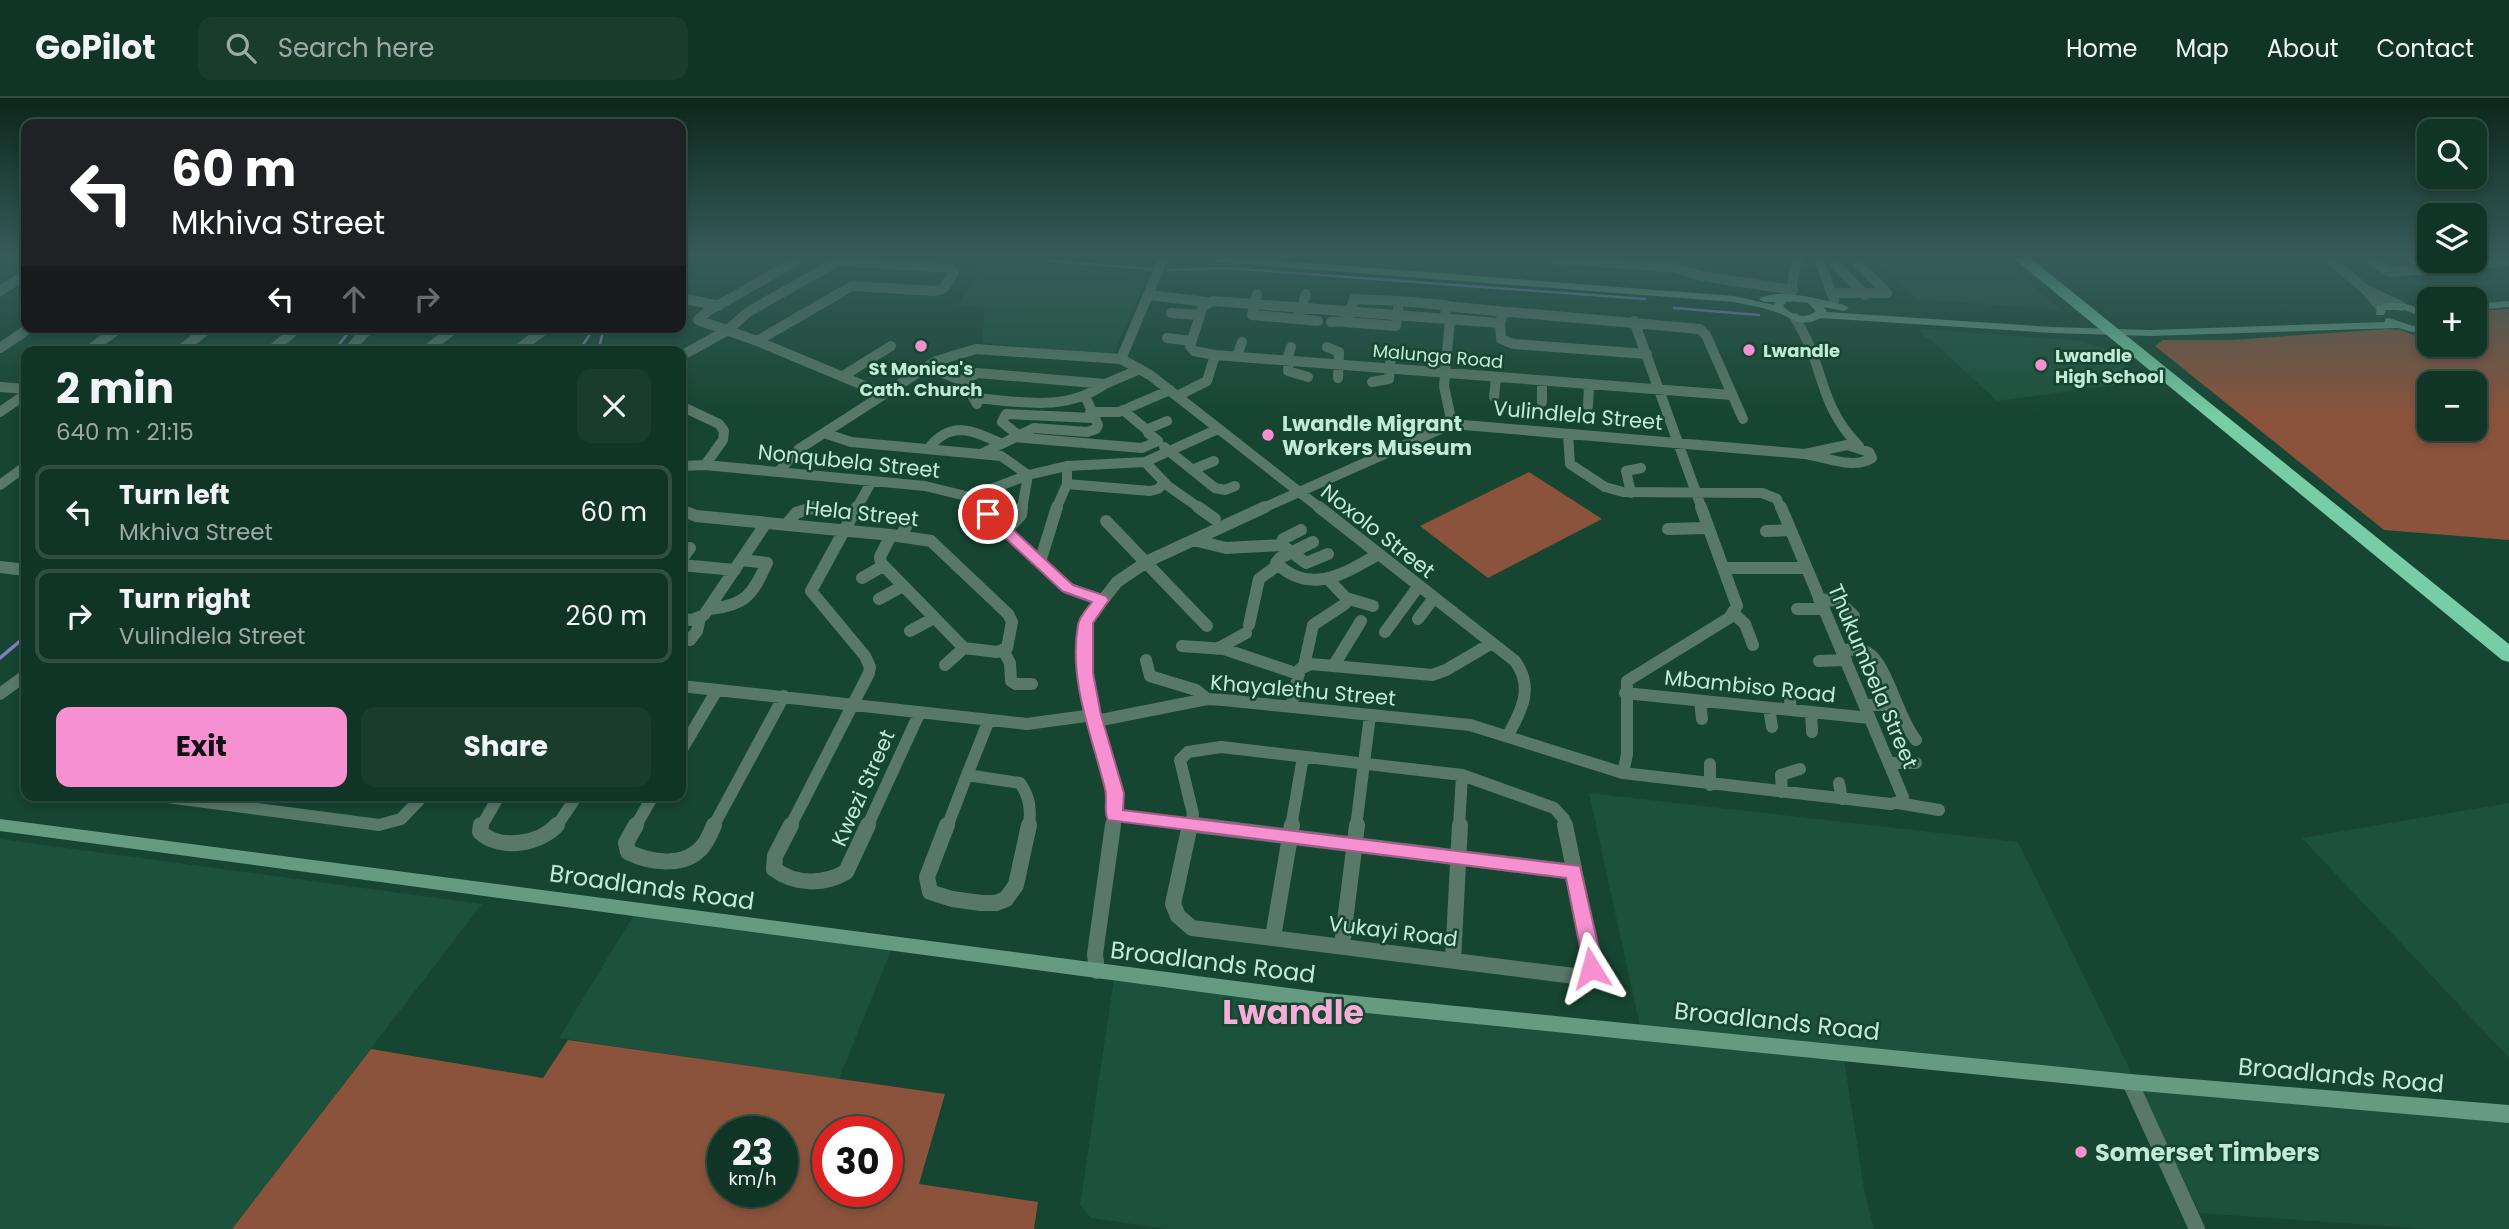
<!DOCTYPE html>
<meta charset="utf-8">
<style>
:root{--surface:#103425;--page:#193c2d;--text:#f1f3f6;--muted:#9caaa7;--line:#304f42;--accent:#f690d0}
body{margin:0;font-family:Poppins,sans-serif;background:var(--page);color:var(--text);height:100vh;display:flex;flex-direction:column;font-size:26px;white-space:nowrap}
*{box-sizing:border-box;margin:0}
p{font-size:23px;color:var(--muted)}
.icon{flex:none;width:38px;height:38px;fill:none;stroke:currentColor;stroke-width:2;stroke-linecap:round;stroke-linejoin:round}
.map{position:relative;flex:1;overflow:hidden}
.side{position:absolute;left:21px;top:248px;width:665px;height:455px;display:flex;flex-direction:column;background:var(--surface);border-radius:14px;box-shadow:0 4px 10px #0003,0 0 0 2px var(--line)}
.side>*{flex:none}
.guide{position:absolute;left:21px;top:21px;width:665px;height:214px;border-radius:14px;box-shadow:0 4px 10px #0003,0 0 0 2px var(--line);background:#202124;color:#fff;overflow:hidden}
.controls{position:absolute;left:2417px;top:21px;display:grid;gap:14px}
.controls a{display:grid;place-items:center;width:70px;height:70px;border-radius:14px;background:var(--surface);box-shadow:0 4px 10px #0003,0 0 0 2px var(--line);font-size:35px}
.speed{position:absolute;left:707px;top:1018px;display:flex;gap:14px;font-size:35px;font-weight:700;text-align:center}
.speed>*{display:grid;place-content:center;width:91px;height:91px;border-radius:50%;background:var(--surface);box-shadow:0 4px 10px #0003,0 0 0 2px var(--line);line-height:1}
.speed small{font-size:18px;font-weight:400}
.speed .limit{border:10px solid #d22;background:#fff;color:#111}
.pin{position:absolute;display:grid;place-items:center;width:60px;height:60px;color:#fff;margin:-30px;border:4px solid #fff;border-radius:50%;box-shadow:0 2px 7px #0007}
.me{position:absolute;width:77px;margin:-38px;rotate:352deg;stroke-linejoin:round;filter:drop-shadow(0 0 5px #0008)}
.turn{display:flex;align-items:center;gap:24px;height:147px;padding:0 35px;font-size:32px}
.turn .icon{width:91px;height:91px;stroke-width:2.5}
.turn b{display:block;font-size:49px;line-height:60px}
.lanes{display:flex;align-items:center;height:66px;padding:0 35px;background:#0003;justify-content:center;gap:35px;direction:ltr}
.lanes .off{opacity:.35}
.round{display:grid;place-items:center;flex:none;width:74px;height:74px;border-radius:14px;background:var(--page)}
.overview{display:flex;align-items:center;justify-content:space-between;height:119px;padding:0 35px}
h1{font-size:42px;font-weight:700;line-height:52px}
.primary-button{display:flex;gap:14px;margin-top:auto;padding:14px 35px}
.primary-button a{flex:1;height:80px;border-radius:14px;background:var(--accent);color:#111;font-size:28px;font-weight:700;line-height:80px;text-align:center}
.primary-button a+a{background:var(--page);color:var(--text)}
ul{padding:0;list-style:none}
li{display:flex;align-items:center;gap:21px;height:94px;margin:0 14px 10px;padding:0 21px;border:4px solid var(--line);border-radius:14px}
li div{flex:1}
li b{display:block;font-size:26px}
li em{font-style:normal}
header{display:flex;align-items:center;gap:42px;box-sizing:border-box;height:98px;padding:0 35px;background:var(--surface);border-bottom:2px solid var(--line)}
header strong{font-size:33px}
nav{display:flex;gap:38px;margin-inline-start:auto;font-size:24px}
.search{width:490px;height:63px;background:var(--page);display:flex;align-items:center;gap:18px;box-sizing:border-box;padding:0 24px;border-radius:14px;color:var(--muted);font-size:26px}
.map>svg:first-child{display:block}
.built{fill:#1c513b}
.green{fill:#8b533c;fill-rule:evenodd}
.lines{fill:none;stroke-linecap:round;stroke-linejoin:round}
.stream-far1{stroke:#8081c2;stroke-width:2.5}
.stream{stroke:#8081c2;stroke-width:3.5}
.street-far2{stroke:#587968;stroke-width:10}
.street-far1{stroke:#587968;stroke-width:12}
.street{stroke:#587968;stroke-width:16}
.secondary{fill:#659b81;fill-rule:evenodd}
.highway{fill:#77cda5;fill-rule:evenodd}
.route{fill:#f690d0;stroke:#a05e87;stroke-width:2}
.poi-dot{fill:#f690d0;stroke:#164531;stroke-width:2.5}
.labels{text-anchor:middle;dominant-baseline:central;stroke-width:5;stroke-linejoin:round;paint-order:stroke}
.far-poi-label{font-size:18px;font-weight:bold;fill:#c2ebd6;stroke:#164531;text-anchor:start}
.far-street-label{font-size:18px;fill:#c2ebd6;stroke:#164531}
.street-label{font-size:21px;fill:#c2ebd6;stroke:#164531}
.poi-label{font-size:21px;font-weight:bold;fill:#c2ebd6;stroke:#164531;text-anchor:start}
.near-street-label{font-size:24px;fill:#c2ebd6;stroke:#164531}
.near-poi-label{font-size:24px;font-weight:bold;fill:#c2ebd6;stroke:#164531;text-anchor:start}
.near-district-label{font-size:33px;font-weight:bold;fill:#f6aed9;stroke:#164531}
</style>
<header>
<strong>GoPilot</strong>
<div class="search"><svg class="icon" aria-label="search" viewBox="0 0 24 24"><circle cx="10" cy="10" r="6"/><path d="M15 15l6 6"/></svg>Search here</div>
<nav><a>Home</a><a>Map</a><a>About</a><a>Contact</a></nav>
</header>
<div class="map">
<svg width="2509" height="1131" viewBox="0 0 2509 1131">
<rect width="100%" height="100%" fill="#164531"/>
<!-- built -->
<path class="built" d="M1874,159h124l63,53 -145,-11z
M988,160l141,11 16,13 -31,70 -4,2 -128,-11 3,-35 -27,-2z
M1920,231l163,12 21,8 40,32 -147,20 -68,-63h-5z
M1589,695l429,49 118,240 373,30v117h-84l-225,-16 -64,-131 -293,-30 21,137 10,40h-707l-76,-11 -11,-13 35,-233 526,59z
M2509,705v255l-207,-220z
M0,741l482,65 -250,325h-232z
M638,810l256,35 -55,136 -280,-41z"/>
<!-- green -->
<path class="green" d="M2509,211v231l-125,-10 -229,-184 8,-6h68l156,-11 14,1 28,11v4l13,3 13,-1 -2,-2h21l1,-34zM2429,285h45v46h-45z
M1529,374l73,47 -114,59 -68,-52z
M568,942l377,54 -26,90 119,18 -4,27h-802l139,-180 172,29zM723,1034h59v60h-59zM828,1034h59v60h-59z"/>
<g class="lines">
<!-- stream-far1 -->
<path class="stream-far1" d="M1001,159l150,12
M1167,172l60,-2 418,31
M1674,210l85,7
M333,254l20,-25
M578,254l17,-25
M598,254l6,-25"/>
<!-- stream -->
<path class="stream" d="M0,560l26,-22"/>
<!-- street-far2 -->
<path class="street-far2" d="M803,159l-95,54 -10,9 59,21 127,53
M1531,159l134,10 10,-2 -3,-8
M1818,159l16,43
M1828,159l37,38
M2327,159l39,33 15,18
M2368,159l21,15 39,-3
M2410,159l19,12 80,-8
M1672,169l30,9 91,14
M0,193l26,-17
M2369,193l32,15
M1832,195h55l-36,-36
M1257,196l-5,21 46,4
M1306,196l-8,25 20,2
M1149,197l57,7
M1790,199l5,-30 4,-10
M681,200l38,8
M1446,208l61,6
M1171,215l29,2
M1795,220c30,46 22,86 64,128
M1450,221l-6,67 8,38
M1634,223l68,188
M1331,224l16,-1 7,-22 45,2
M1345,224l51,4 3,-25 46,4 1,14
M1500,225l-287,-22 -10,5 -13,40 4,5 21,4 516,40
M1167,240l24,3
M2445,247l5,3
M1327,249l12,5 -1,26
M0,250l31,-21
M86,254l35,-25
M178,254l32,-25
M269,254l30,-25
M347,254l23,-25
M424,254l32,-25
M514,254l34,-25
M1647,256l-134,-10 -12,-5 -1,-16 3,-10 7,-1 190,17 6,6 37,84
M681,258l47,-26 20,-18 90,-51 111,7 5,4 -10,16 -9,3 -83,-5 -95,55
M1237,258l5,-14
M1121,261l43,-102
M1287,262l4,-13
M1289,262l-1,11 20,6
M927,269l37,14
M843,278l48,-30
M1542,283v21
M1372,284l17,-3 2,-26 -12,-1
M0,289l26,2
M1177,298l30,-15 8,-26
M1494,299l2,-20
M976,300c46,4 89,14 129,-14
M977,306l-13,-23 13,-8 128,11 33,-14
M681,308l38,18 5,7 -1,9 -18,25
M1588,308l1,-22
M1123,312l24,20
M0,314l26,-18
M1090,314h29l51,-22
M824,335l27,9 150,14 27,19 -58,22
M1017,336l-15,-12 4,-8 87,4
M1568,336l2,30 35,23 18,5 139,1 15,6 4,10
M1013,339l129,11 16,-7 -10,-8v-4l19,-8
M1847,347l22,7 3,6c-18,12 -47,-1 -67,-4z
M1164,349l51,41 10,2 10,-4
M928,351c22,-29 44,-19 72,-6
M981,356l53,-26 53,4 9,-3 2,-4 -12,-27
M1145,364l23,24 33,23
M681,368l24,-1 220,21 45,11 13,12
M1192,372l22,-9
M778,374l21,-23 137,-88 40,-12 145,10 29,16 171,134
M1067,386l83,7 8,-2 6,-6
M0,387l26,-19
M1631,395l-5,-22 15,-3
M809,411l7,-2
M856,411l16,-28
M1022,411l6,-34 39,-9 78,-4 73,-33
M1056,411l11,-25v-18
M1261,411l191,-85 353,30"/>
<!-- street-far1 -->
<path class="street-far1" d="M981,409l86,81 34,12
M1198,409l17,12
M1319,409l196,154c19,26 7,49 -7,74
M681,412l15,6 195,19
M1106,423l101,105
M786,427l10,-12 19,-6
M1668,431l40,-1
M1301,432l-18,9 -1,6 24,18 22,-9
M1006,433l15,-16 1,-8
M1766,433l24,-1
M891,437l40,6 77,73 4,8 -5,26 -10,4 -33,-4 -83,-85 -1,-6z
M901,438l8,-15
M1194,442l32,8 56,-3
M1313,444l-33,16 -4,5c34,32 66,12 101,-8
M681,462l9,-12
M1040,464l17,-55
M681,467l54,5
M0,469l26,3
M1724,470h82
M862,480l21,-12
M1346,500l27,8
M879,501l24,-13
M1819,501l19,2 16,15
M710,511c36,-4 42,-14 57,-46l-25,-3
M1797,511h26
M1734,516l11,10 8,21
M681,521l11,1 12,-5 62,-92
M1418,521l15,-20
M1249,527l10,-46 19,-14
M910,533l24,-13
M1385,534l33,-45
M690,542l7,-9 3,-13
M1182,548l42,3 74,25
M1217,551l29,-16
M1003,552l7,13 1,18 5,3h16
M1841,552c9,0 20,-2 27,3 19,11 30,66 48,87
M1146,562l4,16 46,14 11,9
M1819,563l27,-1
M945,567l19,-17
M1334,567l27,-44
M1304,568l9,-41 32,-21 1,-6 -17,-18
M681,588l346,38 66,-9
M1789,591l2,21
M1625,595l245,25
M0,596l26,-19
M1700,603l2,18
M1865,607h28
M1291,609l9,-38 11,-5 121,11 14,-5 46,-27
M1769,610l3,19
M1811,614l1,20
M1096,623l111,-22 17,1 246,25 153,48 268,31 11,-3 1,-4 -122,-290
M681,653l36,-61
M1889,665h27
M1710,666v21
M1623,675l4,-19v-73l102,-63 8,-12 -36,-99
M967,677l53,8c10,14 11,27 9,44
M967,677l22,-55
M1839,685l3,16
M1782,694l-1,-17 19,-6
M159,698l220,29 22,-6 22,-23
M1898,705l41,7
M1114,717l96,12
M481,729l18,-31
M556,729l21,-31
M635,729l18,-31
M713,729l71,-131
M790,729l79,-154 1,-6 -5,-11 -54,-65 46,-84
M867,729l53,-115
M947,729l20,-52
M1113,729l3,-25 -31,-129v-50l32,-41 31,-21 117,-54
M1190,729l3,-13 -13,-54 8,-8 33,-5 241,28 92,33 10,11 2,8
M1291,729l12,-70
M1356,729l14,-112
M1459,729l3,-52"/>
<!-- street -->
<path class="street" d="M481,727l-1,7c20,19 60,12 77,-7
M636,727l-10,18 2,9c22,11 58,16 75,-6 5,-6 8,-14 11,-21
M791,727l-16,31 -1,13c21,16 50,16 72,3l22,-47
M947,727l-20,52 3,15 22,7 29,4h15l10,-4 10,-14 13,-60
M1190,727l-17,79 5,12 14,12 382,48 15,-5 4,-9 -28,-137
M1196,727l378,47
M1273,839l19,-112
M1342,848l15,-121
M1453,862l7,-135
M1097,873l-2,-17 18,-129
M2130,984l67,147"/>
<!-- secondary -->
<path class="secondary" d="M1183,159h49l502,39 40,9 2,-3h-12l-5,-3c19,-12 63,1 85,6l5,3 -5,3 -20,-4 3,5 225,15 98,3 235,-8v-3l4,-1 24,8 16,-2v6l-17,2 -14,-4 -248,8 -98,-3 -231,-15c-23,11 -29,-1 -48,-7 -12,-4 -26,-6 -39,-9l-546,-42zM1787,203l21,2 8,8c-11,9 -23,5 -33,-5z
M2509,203v6l-35,3v-6z
M2387,205c15,-1 29,3 42,10v7l-24,-10h-19l-2,5h-8l1,-9z
M0,721l1327,174 803,81 379,31v18l-379,-33 -803,-81 -1327,-178z"/>
<!-- highway -->
<path class="highway" d="M2012,159h17l480,387v18l-7,-2z"/>
</g>
<!-- sky -->
<linearGradient id="sky" x2="0" y2="1"><stop stop-color="#0c261b"/><stop offset="0.5" stop-color="#365c5a"/><stop offset="1" stop-color="#365c5a" stop-opacity="0"/></linearGradient>
<rect width="2509" height="318" fill="url(#sky)"/>
<!-- route -->
<path class="route" d="M988,412l5,1 80,74 33,11 3,4 -16,23v50l8,42 23,78 -1,17 457,56 22,96 -4,12 -7,2 -6,-2 -2,-12 -17,-84 -458,-58c-5,-9 0,-21 -3,-31 -13,-53 -37,-109 -27,-164 1,-8 9,-16 14,-23l-30,-11 -79,-74 -2,-3z"/>
<!-- markers -->
<g class="poi-dot">
<circle cx="921" cy="248" r="7"/>
<circle cx="1749" cy="252" r="7"/>
<circle cx="2041" cy="267" r="7"/>
<circle cx="1268" cy="337" r="7"/>
<circle cx="2081" cy="1054" r="7"/>
</g>
<g class="labels">
<!-- far-poi labels -->
<g class="far-poi-label">
<text x="1763" y="252">Lwandle</text>
<text x="2055" y="257">Lwandle<tspan x="2055" dy="21">High School</tspan></text>
<text x="921" y="270" text-anchor="middle">St Monica's<tspan x="921" dy="21">Cath. Church</tspan></text>
</g>
<!-- far-street labels -->
<g class="far-street-label">
<text transform="translate(1438 258) rotate(5)">Malunga Road</text>
</g>
<!-- street labels -->
<g class="street-label">
<text transform="translate(1578 317) rotate(5)">Vulindlela Street</text>
<text transform="translate(849 363) rotate(6)">Nonqubela Street</text>
<text transform="translate(862 415) rotate(6)">Hela Street</text>
<text transform="translate(1378 433) rotate(38)">Noxolo Street</text>
<text transform="translate(1873 578) rotate(67)">Thukumbela Street</text>
<text transform="translate(1750 588) rotate(6)">Mbambiso Road</text>
<text transform="translate(1303 592) rotate(5)">Khayalethu Street</text>
<text transform="translate(863 690) rotate(-66)">Kwezi Street</text>
<text transform="translate(1393 833) rotate(7)">Vukayi Road</text>
</g>
<!-- poi labels -->
<g class="poi-label">
<text x="1282" y="325">Lwandle Migrant<tspan x="1282" dy="24">Workers Museum</tspan></text>
</g>
<!-- near-street labels -->
<g class="near-street-label">
<text transform="translate(652 789) rotate(8)">Broadlands Road</text>
<text transform="translate(1213 864) rotate(7)">Broadlands Road</text>
<text transform="translate(1777 923) rotate(6)">Broadlands Road</text>
<text transform="translate(2341 977) rotate(5)">Broadlands Road</text>
</g>
<!-- near-poi labels -->
<g class="near-poi-label">
<text x="2095" y="1054">Somerset Timbers</text>
</g>
<!-- near-district labels -->
<g class="near-district-label">
<text x="1293" y="914">Lwandle</text>
</g>
</g>
</svg>
<div class="controls">
<a><svg class="icon" aria-label="search" viewBox="0 0 24 24"><circle cx="10" cy="10" r="6"/><path d="M15 15l6 6"/></svg></a>
<a><svg class="icon" aria-label="layers" viewBox="0 0 24 24"><path d="M12 4l9 5-9 5-9-5zM3 14l9 5 9-5"/></svg></a>
<a>+</a>
<a>−</a>
</div>
<div class="speed"><div>23<small>km/h</small></div><div class="limit">30</div></div>
<div class="pin" style="left:988px;top:416px;background:#d93025"><svg class="icon" aria-label="arrive" viewBox="0 0 24 24"><path d="M6 21V4h12l-3 4 3 4H6"/></svg></div>
<svg class="me" style="left:1591px;top:870px" viewBox="-20 -20 40 40"><path d="M0-17L14 15 0 8-14 15z" fill="#f690d0" stroke="#fff" stroke-width="4"/></svg>
<div class="guide">
<div class="turn"><svg class="icon" aria-label="left" viewBox="0 0 24 24"><path d="M17 20v-9H6M10 6l-5 5 5 5"/></svg><div><b>60 m</b>Mkhiva Street</div></div>
<div class="lanes"><svg class="icon" aria-label="left" viewBox="0 0 24 24"><path d="M17 20v-9H6M10 6l-5 5 5 5"/></svg><svg class="icon off" aria-label="ahead" viewBox="0 0 24 24"><path d="M12 20V5M6 11l6-6 6 6"/></svg><svg class="icon off" aria-label="right" viewBox="0 0 24 24"><path d="M7 20v-9h11M14 6l5 5-5 5"/></svg></div>
</div>
<section class="side">
<div class="overview"><div><h1>2 min</h1><p>640 m · 21:15</p></div><a class="round"><svg class="icon" aria-label="close" viewBox="0 0 24 24"><path d="M6 6l12 12M18 6L6 18"/></svg></a></div>
<ul>
<li><svg class="icon" aria-label="left" viewBox="0 0 24 24"><path d="M17 20v-9H6M10 6l-5 5 5 5"/></svg><div><b>Turn left</b><p>Mkhiva Street</p></div><em>60 m</em></li>
<li><svg class="icon" aria-label="right" viewBox="0 0 24 24"><path d="M7 20v-9h11M14 6l5 5-5 5"/></svg><div><b>Turn right</b><p>Vulindlela Street</p></div><em>260 m</em></li>
</ul>
<div class="primary-button"><a>Exit</a><a>Share</a></div>
</section>
</div>
